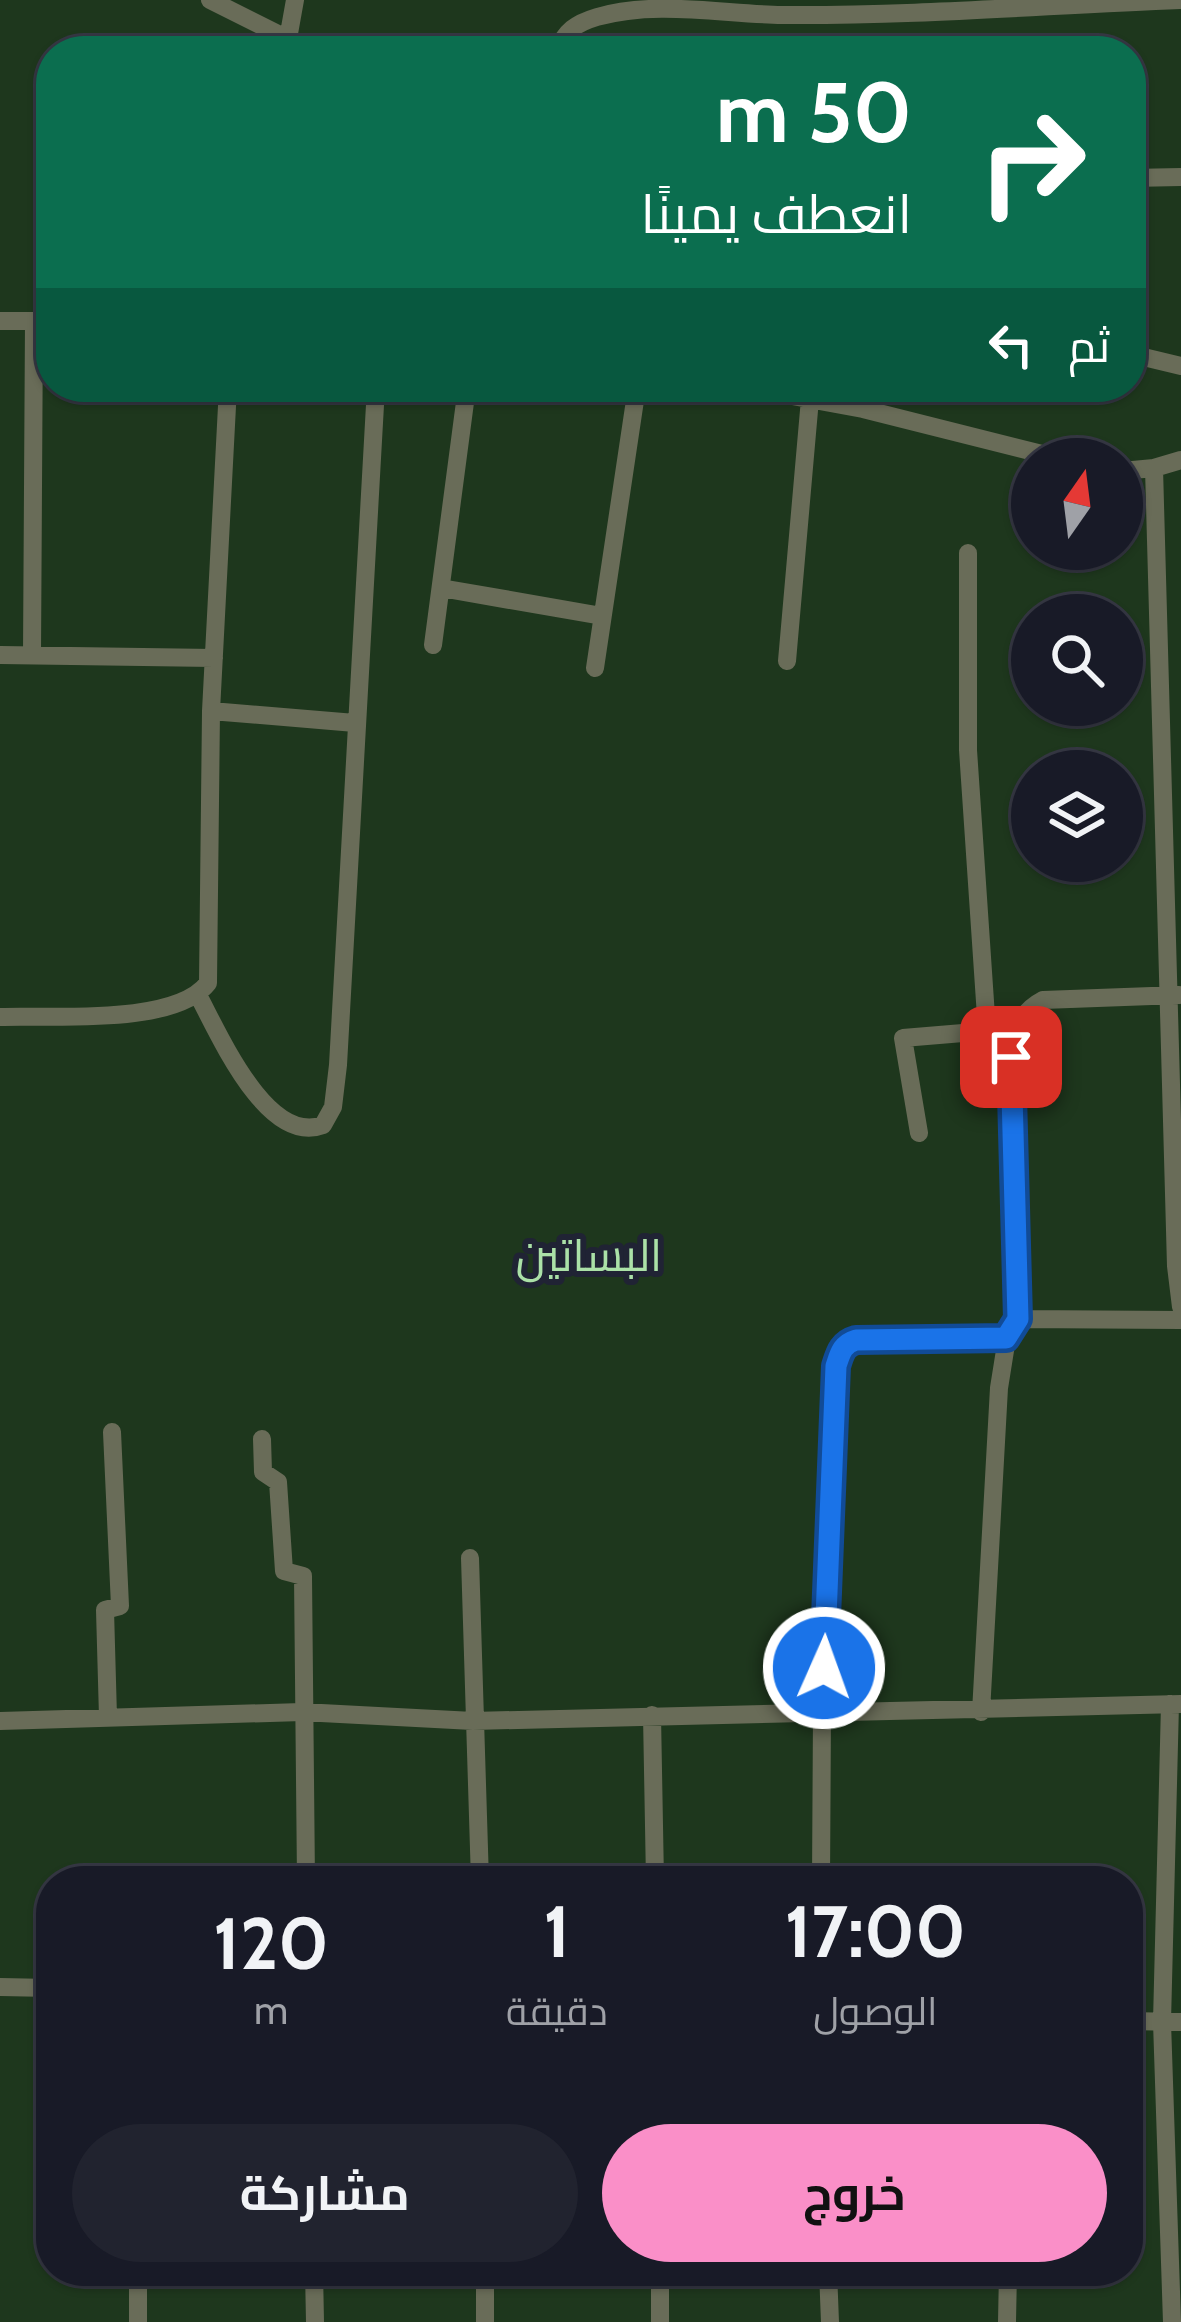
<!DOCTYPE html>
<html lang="ar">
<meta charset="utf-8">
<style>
:root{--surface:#181a27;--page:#21232f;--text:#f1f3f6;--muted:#9fa1a7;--line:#363844;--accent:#fa8fc8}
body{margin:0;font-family:Cabin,Cairo,sans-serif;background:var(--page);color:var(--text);direction:rtl;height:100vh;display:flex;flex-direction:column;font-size:45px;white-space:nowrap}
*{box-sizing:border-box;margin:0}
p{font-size:39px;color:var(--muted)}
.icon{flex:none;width:66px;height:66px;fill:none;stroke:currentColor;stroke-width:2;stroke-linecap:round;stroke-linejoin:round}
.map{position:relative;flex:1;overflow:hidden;direction:ltr}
.side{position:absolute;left:36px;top:1866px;width:1107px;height:420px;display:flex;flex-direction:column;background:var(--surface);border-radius:48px;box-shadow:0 3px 9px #0004,0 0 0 3px var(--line);direction:rtl}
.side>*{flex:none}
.banner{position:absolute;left:36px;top:36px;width:1110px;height:366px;border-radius:48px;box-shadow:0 3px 9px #0004,0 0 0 3px var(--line);direction:rtl;background:#0b6e4f;color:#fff;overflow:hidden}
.needle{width:78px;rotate:14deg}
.fabs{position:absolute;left:1011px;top:438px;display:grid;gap:24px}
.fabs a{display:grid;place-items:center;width:132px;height:132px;border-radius:50%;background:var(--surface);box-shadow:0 3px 9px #0004,0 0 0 3px var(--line);font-size:60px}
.pin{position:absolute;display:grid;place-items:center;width:102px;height:102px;color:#fff;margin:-51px;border-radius:24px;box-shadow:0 6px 18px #0006}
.me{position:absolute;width:132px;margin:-66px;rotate:2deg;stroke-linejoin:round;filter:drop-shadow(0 0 9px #0008)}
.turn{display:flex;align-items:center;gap:42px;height:252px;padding:0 36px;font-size:54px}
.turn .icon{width:156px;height:156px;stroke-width:2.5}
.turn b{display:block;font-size:84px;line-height:102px}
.then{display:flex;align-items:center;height:114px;padding:0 36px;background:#0003;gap:24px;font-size:45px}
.eta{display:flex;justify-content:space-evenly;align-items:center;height:204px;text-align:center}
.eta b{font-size:72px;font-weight:700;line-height:84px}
.cta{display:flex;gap:24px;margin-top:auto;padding:24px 36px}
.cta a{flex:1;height:138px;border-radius:72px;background:var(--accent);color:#111;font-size:48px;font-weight:700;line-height:138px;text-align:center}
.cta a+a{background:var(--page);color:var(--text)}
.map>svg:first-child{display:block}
.green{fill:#1e371d;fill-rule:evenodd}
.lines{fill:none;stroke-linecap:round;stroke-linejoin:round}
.lane{stroke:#696c58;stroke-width:18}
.route-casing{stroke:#114b97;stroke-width:30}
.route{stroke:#1a73e8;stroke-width:21}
.labels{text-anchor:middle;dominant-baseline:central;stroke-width:12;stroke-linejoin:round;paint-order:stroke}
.park-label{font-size:45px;fill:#abe1a7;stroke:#202334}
</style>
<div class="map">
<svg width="1181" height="2322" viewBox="0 0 1181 2322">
<rect width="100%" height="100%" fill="#202334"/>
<!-- green -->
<path class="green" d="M0,0h1181v2322h-1181zM51,51h1080v336h-1080zM1032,459h90v90h-90zM1032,615h90v90h-90zM1032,771h90v90h-90zM51,1881h1077v390h-1077z"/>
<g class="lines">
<!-- lane -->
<path class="lane" d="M210,0l102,51
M288,39l7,-39
M558,51c6,-20 19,-28 39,-34 58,-17 126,-3 185,-2 132,1 266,-10 398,-15
M1131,178l50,-1
M0,321h51
M1131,354l50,12
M744,387l119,22 199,50
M1154,468l22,798 5,41
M1122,471l32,-3 27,-8
M968,553v197l19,281
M441,588l161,28
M433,645l34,-258
M0,655l214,3
M32,655l2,-334
M787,661l23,-262
M595,668l42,-281
M211,711l144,12
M198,995c21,39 69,151 125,130l10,-18 5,-42 38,-678
M1179,995l-136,5c-25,13 -26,31 -32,57l7,262 163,1
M0,1017c51,-2 175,9 208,-34l3,-272 17,-324
M919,1133l-16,-95 84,-7 32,-11
M262,1439l1,33 15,10 6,89 19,5 3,305
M470,1558l10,323
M1170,1704l-8,318 10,300
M981,1712l18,-324 8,-50 6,-10
M652,1715l3,166
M108,1717l-3,-107 15,-4 -8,-174
M0,1721l302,-9 171,9 708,-17
M821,1881l1,-170 14,-345c4,-13 6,-22 20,-26l151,-2
M0,1987l51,1
M1128,2021l53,1
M138,2271v51
M314,2271l1,51
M660,2271v51
M828,2271l2,51
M485,2322v-51
M1007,2322l1,-51"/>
</g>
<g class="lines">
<!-- route casing -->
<g class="route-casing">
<path id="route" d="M824,1668l12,-302c4,-12 6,-22 20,-26l150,-2 12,-19 -7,-262"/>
</g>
<!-- route -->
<use href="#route" class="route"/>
</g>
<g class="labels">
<!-- park labels -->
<g class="park-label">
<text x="589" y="1255">البساتين</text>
</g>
</g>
</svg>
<div class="fabs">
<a><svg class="needle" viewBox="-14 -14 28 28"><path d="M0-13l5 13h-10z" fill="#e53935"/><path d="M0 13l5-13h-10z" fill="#9fa1a7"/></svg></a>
<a><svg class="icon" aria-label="search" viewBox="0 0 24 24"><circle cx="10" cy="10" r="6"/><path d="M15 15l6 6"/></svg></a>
<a><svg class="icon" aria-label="layers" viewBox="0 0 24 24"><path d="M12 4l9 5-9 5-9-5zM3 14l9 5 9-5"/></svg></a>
</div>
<div class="pin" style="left:1011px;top:1057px;background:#d93025"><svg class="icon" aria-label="arrive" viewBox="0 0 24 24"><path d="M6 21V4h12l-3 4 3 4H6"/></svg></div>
<svg class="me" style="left:824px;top:1668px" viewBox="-20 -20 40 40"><circle r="17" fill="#1a73e8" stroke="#fff" stroke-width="3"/><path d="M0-11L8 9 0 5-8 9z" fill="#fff"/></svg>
<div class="banner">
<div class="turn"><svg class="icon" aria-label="right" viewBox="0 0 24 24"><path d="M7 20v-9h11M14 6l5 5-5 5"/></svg><div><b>50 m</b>انعطف يمينًا</div></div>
<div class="then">ثم<svg class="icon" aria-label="left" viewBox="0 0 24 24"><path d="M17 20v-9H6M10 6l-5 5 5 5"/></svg></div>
</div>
<section class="side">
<div class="eta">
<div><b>17:00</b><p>الوصول</p></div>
<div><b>1</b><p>دقيقة</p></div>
<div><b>120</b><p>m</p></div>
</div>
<div class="cta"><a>خروج</a><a>مشاركة</a></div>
</section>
</div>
